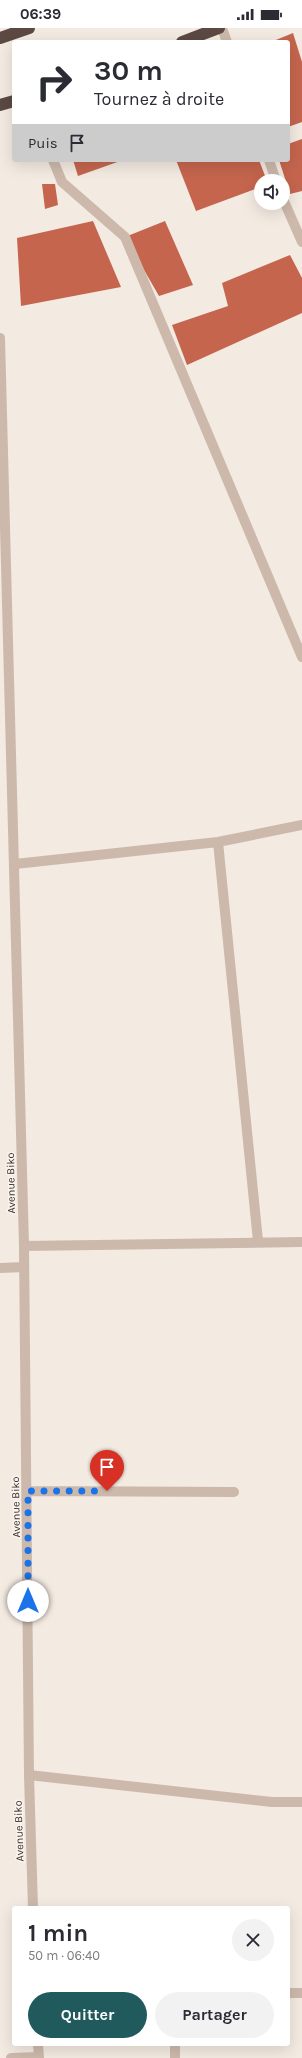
<!DOCTYPE html>
<html lang="fr">
<meta charset="utf-8">
<style>
:root{--surface:#fff;--page:#f2f2f3;--text:#2b2b33;--muted:#7c7c81;--accent:#205a5c}
body{margin:0;font-family:Karla,sans-serif;background:var(--page);color:var(--text);height:100vh;display:flex;flex-direction:column;font-size:15px;white-space:nowrap}
*{box-sizing:border-box;margin:0}
p{font-size:13px;color:var(--muted)}
.icon{flex:none;width:22px;height:22px;fill:none;stroke:currentColor;stroke-width:2;stroke-linecap:round;stroke-linejoin:round}
.map{position:relative;flex:1;overflow:hidden}
.drawer{position:absolute;left:12px;top:1878px;width:278px;height:140px;display:flex;flex-direction:column;background:var(--surface);border-radius:4px;box-shadow:0 4px 16px #0002}
.drawer>*{flex:none}
.banner{position:absolute;left:12px;top:12px;width:278px;height:122px;border-radius:4px;box-shadow:0 4px 16px #0002;background:#fff;color:var(--text);overflow:hidden}
.tools{position:absolute;left:254px;top:146px;display:grid;gap:8px}
.tools a{display:grid;place-items:center;width:36px;height:36px;border-radius:50%;background:var(--surface);box-shadow:0 4px 16px #0002;font-size:20px}
.pin{position:absolute;display:grid;place-items:center;width:34px;height:34px;color:#fff;margin:-41px -17px;border-radius:50% 50% 50% 0;rotate:-45deg;box-shadow:0 0 4px #0007}
.pin .icon{rotate:45deg}
.me{position:absolute;width:44px;margin:-22px;rotate:0deg;stroke-linejoin:round;filter:drop-shadow(0 0 3px #0008)}
.turn{display:flex;align-items:center;gap:14px;height:84px;padding:0 16px;font-size:18px}
.turn .icon{width:52px;height:52px;stroke-width:2.5}
.turn b{display:block;font-size:28px;line-height:34px}
.then{display:flex;align-items:center;height:38px;padding:0 16px;background:#0003;gap:8px;font-size:15px}
.round{display:grid;place-items:center;flex:none;width:42px;height:42px;border-radius:21px;background:var(--page)}
.overview{display:flex;align-items:center;justify-content:space-between;height:68px;padding:0 16px}
h1{font-size:24px;font-weight:700;line-height:30px}
.action{display:flex;gap:8px;margin-top:auto;padding:8px 16px}
.action a{flex:1;height:46px;border-radius:24px;background:var(--accent);color:#fff;font-size:16px;font-weight:700;line-height:46px;text-align:center}
.action a+a{background:var(--page);color:var(--text)}
.status{display:flex;justify-content:space-between;align-items:center;height:28px;padding:0 20px;background:var(--surface);direction:ltr}
.status svg{height:11px;fill:currentColor}
.map>svg:first-child{display:block}
.building{fill:#c5654e}
.lines{fill:none;stroke-linecap:round;stroke-linejoin:round}
.street{stroke:#ccb9ac;stroke-width:10}
.highway{stroke:#5b4942;stroke-width:12}
.route{stroke:#1a73e8;stroke-width:7;stroke-dasharray:0 12.6}
.labels{text-anchor:middle;dominant-baseline:central;stroke-width:3;stroke-linejoin:round;paint-order:stroke}
.street-label{font-size:11px;fill:#3a2f2b;stroke:#faf4ee}
</style>
<div class="status"><b>06:39</b><svg viewBox="0 0 49 12"><path d="M0 12V9h3v3zM5 12V6h3v6zM10 12V3h3v9zM15 12V0h3v12zM26 1h20v11H26zM47 4h2v5h-2z"/></svg></div>
<div class="map">
<svg width="302" height="2030" viewBox="0 0 302 2030">
<rect width="100%" height="100%" fill="#f3eae1"/>
<!-- building -->
<path class="building" d="M293,5l9,29v60l-14,5v-85h-17z
M302,111v52l-12,3 -11,-34h9v-16z
M73,132h50l-45,16z
M176,132h83l8,21h-6v6l-65,24z
M42,156h13l3,21 -13,4z
M93,193l28,66 -100,19 -4,-68z
M165,193l28,64 -34,11 -34,-59z
M290,227l12,23v35l-115,52 -15,-40 56,-19 -6,-23z"/>
<g class="lines">
<!-- street -->
<path class="street" d="M222,0l5,14
M53,132l9,22 63,55 177,420
M269,132l7,21
M283,171l19,43
M0,310l24,908 5,529 4,133
M218,814l40,399
M15,836l203,-22 84,-17
M24,1218l278,-4
M0,1240l24,-1
M28,1463l206,1
M29,1747l243,27h30
M288,1965h14
M38,2016l1,14
M175,2016v14
M11,2030l28,-1"/>
<!-- highway -->
<path class="highway" d="M0,10l29,-10
M182,14l37,-14
M0,77l14,-4"/>
</g>
<g class="lines">
<!-- route -->
<path class="route" d="M28,1573v-110h79"/>
</g>
<g class="labels">
<!-- street labels -->
<g class="street-label">
<text transform="translate(11 1155) rotate(-91)">Avenue Biko</text>
<text transform="translate(16 1479) rotate(-91)">Avenue Biko</text>
<text transform="translate(19 1803) rotate(-92)">Avenue Biko</text>
</g>
</g>
</svg>
<div class="tools">
<a><svg class="icon" aria-label="sound" viewBox="0 0 24 24"><path d="M4 9h4l5-4v14l-5-4H4zM17 9q2 3 0 6"/></svg></a>
</div>
<div class="pin" style="left:107px;top:1463px;background:#d93025"><svg class="icon" aria-label="arrive" viewBox="0 0 24 24"><path d="M6 21V4h12l-3 4 3 4H6"/></svg></div>
<svg class="me" style="left:28px;top:1573px" viewBox="-20 -20 40 40"><circle r="19" fill="#fff"/><path d="M0-13L10 11 0 6-10 11z" fill="#1a73e8"/></svg>
<div class="banner">
<div class="turn"><svg class="icon" aria-label="right" viewBox="0 0 24 24"><path d="M7 20v-9h11M14 6l5 5-5 5"/></svg><div><b>30 m</b>Tournez à droite</div></div>
<div class="then">Puis<svg class="icon" aria-label="arrive" viewBox="0 0 24 24"><path d="M6 21V4h12l-3 4 3 4H6"/></svg></div>
</div>
<section class="drawer">
<div class="overview"><div><h1>1 min</h1><p>50 m · 06:40</p></div><a class="round"><svg class="icon" aria-label="close" viewBox="0 0 24 24"><path d="M6 6l12 12M18 6L6 18"/></svg></a></div>
<div class="action"><a>Quitter</a><a>Partager</a></div>
</section>
</div>
